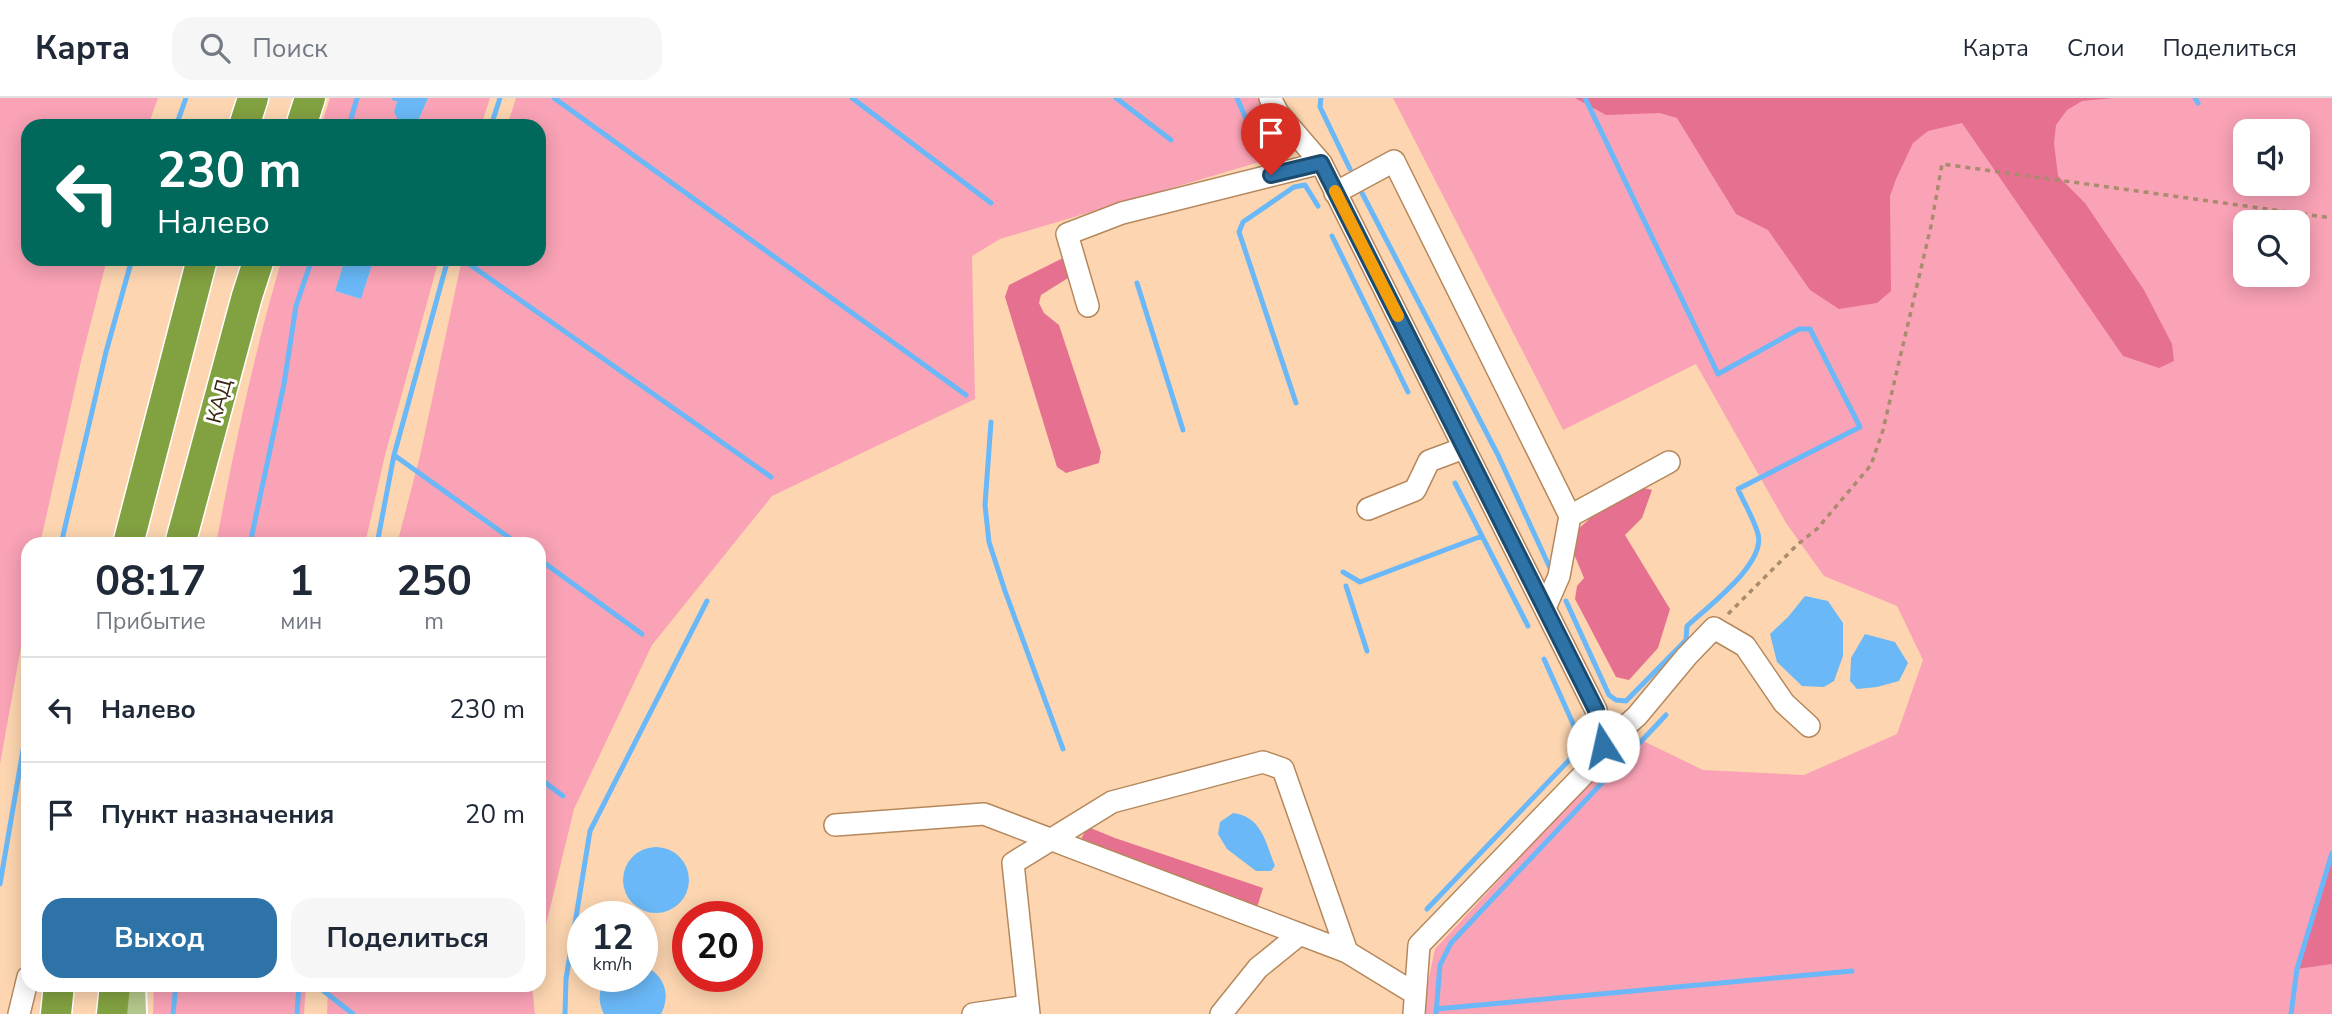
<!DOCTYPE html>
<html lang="ru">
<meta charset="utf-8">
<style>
:root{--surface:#fff;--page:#f6f6f7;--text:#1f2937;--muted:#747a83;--line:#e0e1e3;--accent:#2d73a8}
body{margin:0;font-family:"Nunito Sans",sans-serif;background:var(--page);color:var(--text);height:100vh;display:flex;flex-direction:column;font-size:26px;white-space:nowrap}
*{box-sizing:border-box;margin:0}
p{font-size:23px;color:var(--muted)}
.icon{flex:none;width:38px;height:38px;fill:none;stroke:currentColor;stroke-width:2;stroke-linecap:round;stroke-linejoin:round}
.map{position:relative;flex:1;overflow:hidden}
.drawer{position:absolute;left:21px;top:439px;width:525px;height:455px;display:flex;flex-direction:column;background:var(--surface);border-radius:21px;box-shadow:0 4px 18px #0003}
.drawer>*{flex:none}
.banner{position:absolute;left:21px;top:21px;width:525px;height:147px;border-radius:21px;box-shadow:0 4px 18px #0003;background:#00695c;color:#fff;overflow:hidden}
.controls{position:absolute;left:2233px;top:21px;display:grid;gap:14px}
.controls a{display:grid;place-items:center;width:77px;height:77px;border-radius:14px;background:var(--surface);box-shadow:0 4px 18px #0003;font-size:35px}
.speed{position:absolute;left:567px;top:803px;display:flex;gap:14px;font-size:35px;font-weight:700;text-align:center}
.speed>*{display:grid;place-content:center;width:91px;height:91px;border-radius:50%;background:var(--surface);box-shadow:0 4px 18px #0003;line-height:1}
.speed small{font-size:18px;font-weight:400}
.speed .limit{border:10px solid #d22;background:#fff;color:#111}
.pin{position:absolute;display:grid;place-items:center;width:60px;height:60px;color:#fff;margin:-72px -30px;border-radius:50% 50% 50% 0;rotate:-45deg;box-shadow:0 0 7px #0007}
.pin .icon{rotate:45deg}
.me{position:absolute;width:77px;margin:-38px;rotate:350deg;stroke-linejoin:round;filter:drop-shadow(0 0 5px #0008)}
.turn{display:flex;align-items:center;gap:24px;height:147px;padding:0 21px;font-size:32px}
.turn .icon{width:91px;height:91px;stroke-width:2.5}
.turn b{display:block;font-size:49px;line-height:60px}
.eta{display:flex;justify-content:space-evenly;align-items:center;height:119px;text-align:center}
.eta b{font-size:42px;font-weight:700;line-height:49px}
.primary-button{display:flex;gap:14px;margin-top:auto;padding:14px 21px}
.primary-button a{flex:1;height:80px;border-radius:21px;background:var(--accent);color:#fff;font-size:28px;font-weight:700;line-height:80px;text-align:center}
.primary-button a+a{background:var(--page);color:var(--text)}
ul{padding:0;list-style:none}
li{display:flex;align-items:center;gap:21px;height:105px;padding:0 21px;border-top:2px solid var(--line)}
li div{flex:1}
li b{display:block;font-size:26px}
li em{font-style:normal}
header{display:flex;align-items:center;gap:42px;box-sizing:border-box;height:98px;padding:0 35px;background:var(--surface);border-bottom:2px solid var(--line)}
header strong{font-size:33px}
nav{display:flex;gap:38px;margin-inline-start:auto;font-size:24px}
.search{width:490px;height:63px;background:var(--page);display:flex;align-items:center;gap:18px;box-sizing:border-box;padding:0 24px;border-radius:21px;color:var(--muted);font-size:26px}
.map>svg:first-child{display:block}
.green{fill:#faa2b6;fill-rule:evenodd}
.forest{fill:#e67090}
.water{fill:#6ab8f7}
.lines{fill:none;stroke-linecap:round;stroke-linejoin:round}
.stream{stroke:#6ab8f7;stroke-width:5}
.minor-casing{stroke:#b5885c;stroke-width:24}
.major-casing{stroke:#fff;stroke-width:30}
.highway-casing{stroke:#fff;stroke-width:33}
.path{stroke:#a98b6e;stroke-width:3.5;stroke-dasharray:5 5;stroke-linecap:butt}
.minor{stroke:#fff;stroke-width:21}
.major{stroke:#b4c78c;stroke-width:26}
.highway{stroke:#82a140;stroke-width:30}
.route-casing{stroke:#1d4b6d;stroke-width:18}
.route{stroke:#2d73a8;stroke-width:12}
.slow{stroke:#f59e0b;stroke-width:12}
.labels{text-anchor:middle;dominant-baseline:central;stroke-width:6;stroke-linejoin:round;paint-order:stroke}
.street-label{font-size:21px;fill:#392614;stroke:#fff}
</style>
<header>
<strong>Карта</strong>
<div class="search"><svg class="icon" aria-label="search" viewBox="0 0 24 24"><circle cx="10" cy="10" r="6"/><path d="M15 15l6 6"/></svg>Поиск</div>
<nav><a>Карта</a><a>Слои</a><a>Поделиться</a></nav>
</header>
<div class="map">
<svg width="2332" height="916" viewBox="0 0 2332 916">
<rect width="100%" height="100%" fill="#fdd6b1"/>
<!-- green -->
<path class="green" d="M0,0h158l-10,28h-120v133h79l-26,102 -41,183h-12v64l-28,156z
M330,0h68l-4,14 25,7 9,-21h62l-9,28h-160z
M516,0h744l26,56 -286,85 -28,17 3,143 -203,97 -120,149 -78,164 -35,145v-410h-142l23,-88 42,-197h77v-133h-32z
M1393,0h939v916h-907v-18l10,-47 198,-213 70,34 101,5 93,-41 26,-74 -26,-54 -73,-30 -38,-53 -90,-159 -133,66zM2245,33h53v53h-53zM2245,124h53v53h-53z
M282,161h63l-10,32 26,8 13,-40h65l-54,196 -20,89h-149c18,-95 38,-192 66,-285z
M154,887h152l-2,29h-151z
M328,887h204l3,29h-208z"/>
<!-- forest -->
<path class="forest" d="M1575,0h538l-31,3 -15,9 -11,15 -2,18 4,33 27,27 59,87 28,54 2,17 -15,7 -36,-12 -161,-233 -34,8 -15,12 -17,36 -6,17 1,95 -14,12 -38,6 -29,-19 -42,-60 -32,-16 -59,-96 -17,-5 -54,2z
M1063,160l5,9v11l-27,17 -2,8 5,10 15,12 42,127 -2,11 -33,10 -9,-6 -52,-170 4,-12z
M1640,389l12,3 -10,28 -17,17 45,74 -12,39 -29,32 -13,-3 -41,-78 2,-13 7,-8 -10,-24 1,-22 31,-28z
M1088,729l27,11 148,50 -7,23 -172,-64 -2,-10z
M2332,756v110l-35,5z"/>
<!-- water -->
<path class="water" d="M398,0h30l-9,21 -7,5 -14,-4 -4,-8z
M345,161h29l-13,40 -26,-8z
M1805,498l23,5 15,22v33l-9,25 -10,6 -22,-1 -25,-24 -7,-28 18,-17z
M1865,536l30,8 13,21 -9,18 -22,6 -20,2 -7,-8 1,-23z
M1233,715c29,4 32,28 42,53l-4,5h-15l-29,-22 -9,-15 2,-12z
M623 782a33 33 0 1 1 66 0a33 33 0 1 1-66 0Z
M642,867c21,8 30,28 19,49h-57c-7,-13 -5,-25 2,-37l36,-1z"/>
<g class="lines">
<!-- stream -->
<path class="stream" d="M394,0l4,1
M554,0l412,297
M852,0l139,105
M1116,0l55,42
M1237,0l13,30
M1321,0l-1,9 30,62
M2195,0l3,5
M176,28l10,-28
M349,28l8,-28
M491,28l9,-28
M1362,95l136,262 52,113
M1332,138l76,156
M462,161l309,218
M1137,185l46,147
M1296,305l-57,-171 4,-10 51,-35 11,-2 13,21
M991,324l-6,83 4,37 16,49 58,158
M394,357l124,89
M1455,385l73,143
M61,446l45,-192 26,-93
M250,446l34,-160 12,-78 16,-47
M377,446l17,-89 54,-196
M539,461l103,75
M1343,474l17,10 122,-46
M1346,488l21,65
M1566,503l43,94 7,5 10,1 60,-61 1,-14c20,-19 79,-62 71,-92 -4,-15 -14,-31 -20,-45l122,-62 -50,-98h-11l-81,45 -133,-276
M539,680l24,18
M0,786l28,-163
M1427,811l147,-154 5,-18 -35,-78
M316,887l37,29
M1436,911l416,-38
M173,916l3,-29
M297,916l2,-29
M565,916l1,-35 24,-148 117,-230
M1436,916l4,-49 11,-22 215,-228
M2291,916l6,-45 35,-116"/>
<!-- minor casing -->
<g class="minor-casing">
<path id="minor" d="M1270,0l8,15 43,50 275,547 7,36 -17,26 -167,173 -5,69
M1335,95l59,-32 176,355
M1088,208l-21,-72 55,-21 199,-50
M1368,411l47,-19 14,-29 35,-13
M1545,510l14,-32 11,-60 99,-54
M1603,648l34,-30 50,-60 27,-28 31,18 39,57 25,23
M835,727l149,-11 363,138
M19,916l9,-37
M973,916l54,-8
M1029,916l-16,-151 99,-61 151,-40 20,7 64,183 67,41
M1221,916l37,-46 42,-34"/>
</g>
<!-- major casing -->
<g class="major-casing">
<path id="major" d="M132,887l1,29"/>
</g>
<!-- highway casing -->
<g class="highway-casing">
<path id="highway" d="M244,28l9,-28
M301,28l9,-28
M128,446l74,-285
M180,446l67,-248 12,-37
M56,916l3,-29
M112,916l3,-29"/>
</g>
<!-- path -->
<path class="path" d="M1728,516l70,-70 19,-15 54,-64 12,-35 48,-204 11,-62 390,54"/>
<!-- minor -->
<use href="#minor" class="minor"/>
<!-- major -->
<use href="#major" class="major"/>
<!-- highway -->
<use href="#highway" class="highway"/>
</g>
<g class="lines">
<!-- route casing -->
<g class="route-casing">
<path id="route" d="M1271,77l50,-12 275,547 7,36"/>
</g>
<!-- route -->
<use href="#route" class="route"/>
<!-- slow -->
<path class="slow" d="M1335,93l63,125"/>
</g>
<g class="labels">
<!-- street labels -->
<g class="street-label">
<text transform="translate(219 303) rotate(-75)">КАД</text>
</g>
</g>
</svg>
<div class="controls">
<a><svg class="icon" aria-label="sound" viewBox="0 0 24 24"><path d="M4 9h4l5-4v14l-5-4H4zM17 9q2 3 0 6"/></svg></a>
<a><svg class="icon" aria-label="search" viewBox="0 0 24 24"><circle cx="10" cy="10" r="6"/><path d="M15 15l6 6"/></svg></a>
</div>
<div class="speed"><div>12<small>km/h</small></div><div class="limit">20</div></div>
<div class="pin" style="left:1271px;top:77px;background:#d93025"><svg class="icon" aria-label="arrive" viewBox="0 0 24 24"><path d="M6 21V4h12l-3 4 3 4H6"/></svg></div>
<svg class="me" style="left:1603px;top:648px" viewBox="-20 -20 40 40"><circle r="19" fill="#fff"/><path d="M0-13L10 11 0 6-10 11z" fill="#2d73a8"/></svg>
<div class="banner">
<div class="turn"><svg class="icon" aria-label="left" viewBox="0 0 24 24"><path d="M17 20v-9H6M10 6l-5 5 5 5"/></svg><div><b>230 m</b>Налево</div></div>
</div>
<section class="drawer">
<div class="eta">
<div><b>08:17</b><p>Прибытие</p></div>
<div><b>1</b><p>мин</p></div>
<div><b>250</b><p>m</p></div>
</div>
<ul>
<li><svg class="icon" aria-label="left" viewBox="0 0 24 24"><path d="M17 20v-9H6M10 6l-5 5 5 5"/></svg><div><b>Налево</b></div><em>230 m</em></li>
<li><svg class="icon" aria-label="arrive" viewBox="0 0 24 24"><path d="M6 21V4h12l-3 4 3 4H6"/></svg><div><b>Пункт назначения</b></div><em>20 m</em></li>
</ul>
<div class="primary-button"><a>Выход</a><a>Поделиться</a></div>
</section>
</div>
